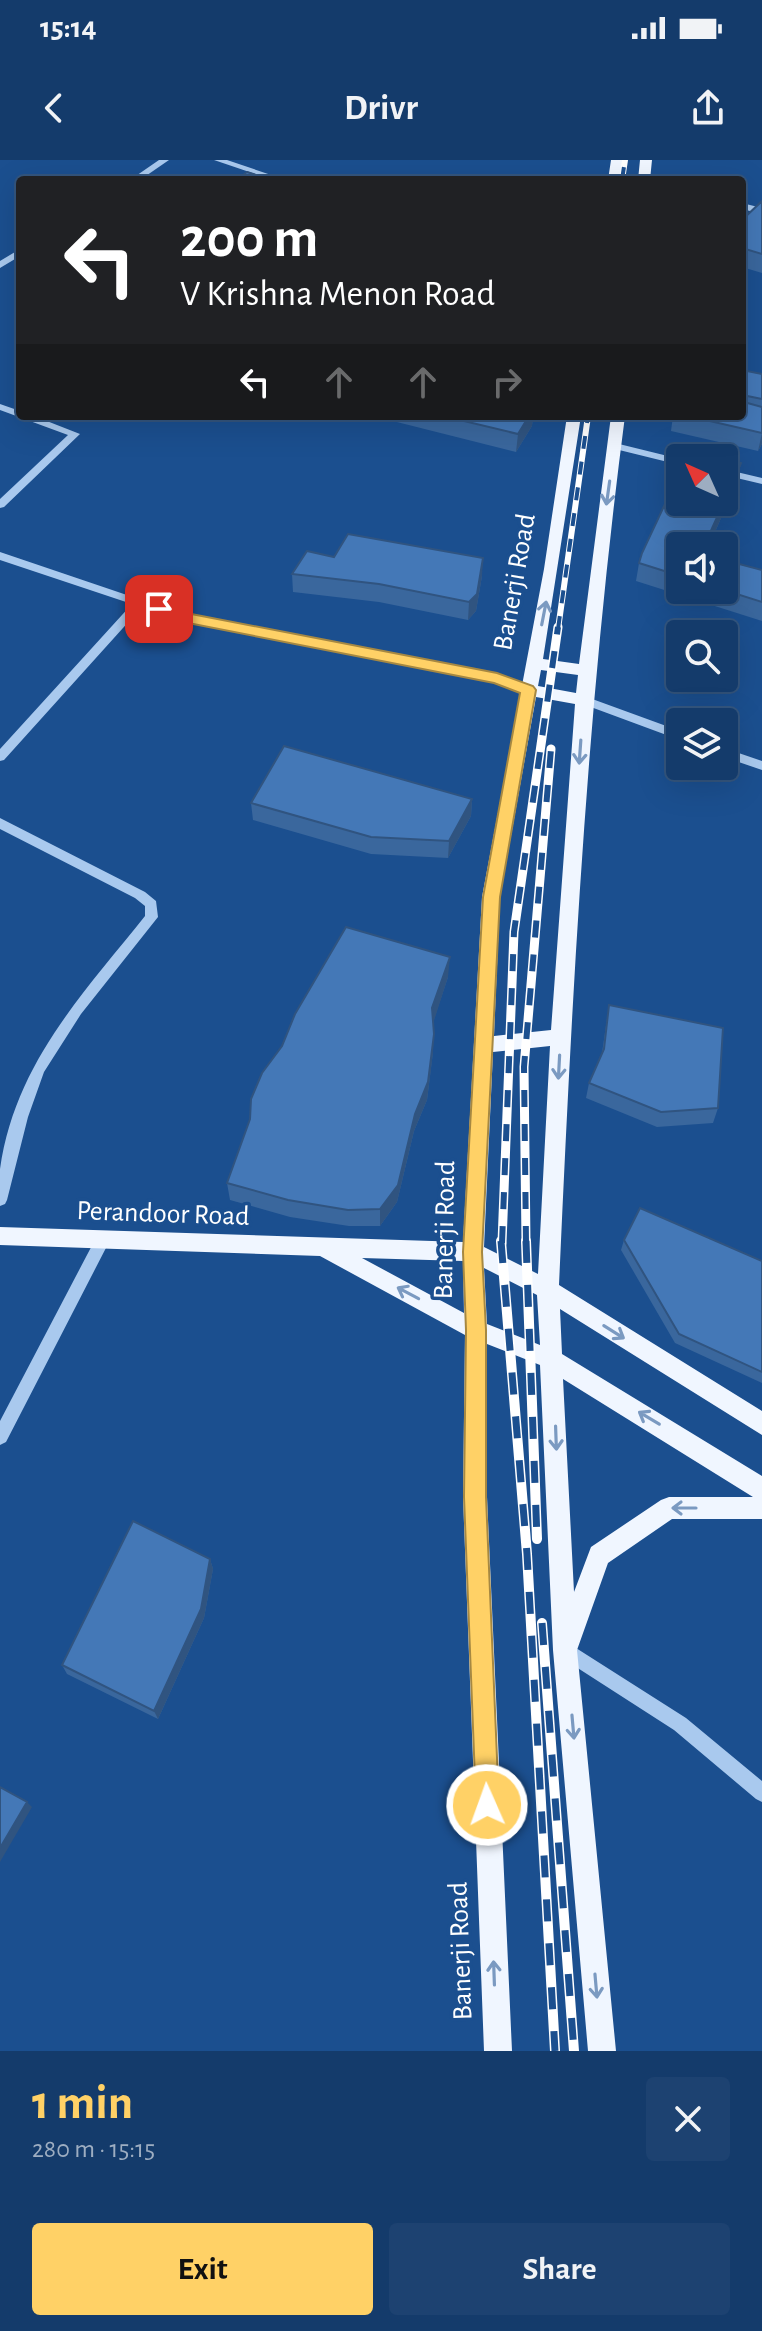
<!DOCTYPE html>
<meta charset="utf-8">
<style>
:root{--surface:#143b6b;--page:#1d4271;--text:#f1f3f6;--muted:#9dadc1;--line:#33557e;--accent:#ffd166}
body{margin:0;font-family:"Alegreya Sans",sans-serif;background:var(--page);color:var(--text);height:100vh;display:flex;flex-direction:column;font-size:30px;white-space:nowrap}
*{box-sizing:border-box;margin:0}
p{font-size:26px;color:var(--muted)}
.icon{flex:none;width:44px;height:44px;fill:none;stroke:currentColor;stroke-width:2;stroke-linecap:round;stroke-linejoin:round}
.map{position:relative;height:1891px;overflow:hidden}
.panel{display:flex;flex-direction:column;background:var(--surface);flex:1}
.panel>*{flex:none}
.top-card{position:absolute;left:16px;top:16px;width:730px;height:244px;border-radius:8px;box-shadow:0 8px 32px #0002,0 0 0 2px var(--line);background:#202124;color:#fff;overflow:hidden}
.needle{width:52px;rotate:315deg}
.fabs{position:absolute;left:666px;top:284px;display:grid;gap:16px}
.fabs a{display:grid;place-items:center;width:72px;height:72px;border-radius:8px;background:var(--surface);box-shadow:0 8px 32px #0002,0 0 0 2px var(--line);font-size:40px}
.pin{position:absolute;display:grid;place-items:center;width:68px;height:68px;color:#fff;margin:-34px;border-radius:16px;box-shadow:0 4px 12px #0006}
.me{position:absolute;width:88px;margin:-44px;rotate:358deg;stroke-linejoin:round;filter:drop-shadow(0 0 6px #0008)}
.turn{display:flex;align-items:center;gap:28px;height:168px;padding:0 32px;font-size:36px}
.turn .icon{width:104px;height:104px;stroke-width:2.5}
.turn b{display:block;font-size:56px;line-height:68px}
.lanes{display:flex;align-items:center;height:76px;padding:0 32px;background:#0003;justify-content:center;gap:40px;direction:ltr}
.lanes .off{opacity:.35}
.round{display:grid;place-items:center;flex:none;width:84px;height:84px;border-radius:8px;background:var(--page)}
.head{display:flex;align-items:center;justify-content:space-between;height:136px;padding:0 32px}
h1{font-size:48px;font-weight:700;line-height:60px;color:var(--accent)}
.primary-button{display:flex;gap:16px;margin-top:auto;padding:16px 32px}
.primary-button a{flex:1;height:92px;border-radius:8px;background:var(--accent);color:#111;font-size:32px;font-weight:700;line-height:92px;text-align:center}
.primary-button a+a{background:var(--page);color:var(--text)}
.status{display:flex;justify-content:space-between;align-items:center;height:56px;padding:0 40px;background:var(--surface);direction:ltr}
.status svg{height:22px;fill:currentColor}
header{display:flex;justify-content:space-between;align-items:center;height:104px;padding:0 32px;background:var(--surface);font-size:36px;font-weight:700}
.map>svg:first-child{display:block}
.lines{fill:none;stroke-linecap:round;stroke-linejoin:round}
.minor{fill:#a9c9ee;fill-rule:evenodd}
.major{fill:#f0f6ff;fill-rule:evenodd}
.rail-far2-casing{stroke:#fff;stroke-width:6}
.rail-far1-casing{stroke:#fff;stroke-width:9}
.rail-casing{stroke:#fff;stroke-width:10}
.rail-far2{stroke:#1b4f8f;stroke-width:4;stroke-dasharray:13;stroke-linecap:butt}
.rail-far1{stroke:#1b4f8f;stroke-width:6;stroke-dasharray:17;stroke-linecap:butt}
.rail{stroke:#1b4f8f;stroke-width:7;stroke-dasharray:22;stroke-linecap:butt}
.wall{fill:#3a679d}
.shaded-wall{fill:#305480}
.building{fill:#4478b7;stroke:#305480;stroke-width:2}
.oneway{stroke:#7b9ac1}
.route{fill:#ffd166;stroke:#a68842;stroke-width:2}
.labels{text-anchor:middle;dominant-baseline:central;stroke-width:7;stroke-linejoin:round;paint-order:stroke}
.street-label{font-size:28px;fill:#fff;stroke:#1b4f8f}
</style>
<div class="status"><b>15:14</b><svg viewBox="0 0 49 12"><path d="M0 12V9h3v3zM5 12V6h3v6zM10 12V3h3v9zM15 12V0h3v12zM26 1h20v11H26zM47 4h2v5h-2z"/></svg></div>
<header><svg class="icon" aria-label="back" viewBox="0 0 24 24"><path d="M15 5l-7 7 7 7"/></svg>Drivr<svg class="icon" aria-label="share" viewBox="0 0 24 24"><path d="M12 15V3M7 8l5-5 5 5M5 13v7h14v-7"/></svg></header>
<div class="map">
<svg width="762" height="1891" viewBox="0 0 762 1891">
<rect width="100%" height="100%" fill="#1b4f8f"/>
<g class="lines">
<!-- minor -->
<path class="minor" d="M159,0h10l-29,20h-10z
M214,0h13l59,20h-13z
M615,14l26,6 -29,-1v-4z
M742,43l20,5v6l-20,-5z
M20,89v7l-20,12v-7z
M0,244l20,7v5h14l46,18 -76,73 -4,1v-9l68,-64 -68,-25z
M615,283l65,16v6l-69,-17v-4z
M724,309l38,9v6l-38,-9z
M0,392l180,61 317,62 35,12 2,3 -6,4 -33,-11 -317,-63 -37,-12 -137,152 -4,1v-12l132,-145 -132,-44z
M584,536l96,35v9l-100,-37v-6z
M724,588l38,13v9l-38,-13z
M0,658l145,74 11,9 2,16 -77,97 -37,58 -16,45 -21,83 -2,4 -5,2c0,-12 0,-25 0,-37 15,-105 82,-174 145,-253v-10l-10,-8 -135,-69z
M103,1072l5,2 2,5 -2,5 -102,198 -6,3v-24l98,-187z
M565,1481l121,77 76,63v21l-6,-3 -82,-69 -115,-74 -3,-6 3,-6z"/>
<!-- major -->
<path class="major" d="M611,0h12l-3,20h-12z
M640,0h12l-2,20h-12z
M567,256h14l-38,243 36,5 32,-248h14c-38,289 -53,578 -66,869l203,126v24l-202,-126 2,45 200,122v43h-90l-64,44 -31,87 39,401h-28l-35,-401 -13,-285 -53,-21v153l25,554h-28l-21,-554 2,-162 -145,-79 -320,-11v-18l463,15 19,-345 62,-328zM541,510l37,5 -2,18 -38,-7zM536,537l39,7 -24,326 -57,6 6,-139zM550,886l-12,228 -54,-27 9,-195zM362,1098l101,3 1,52zM484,1108l53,27 3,50 -53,-21zM563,1219l190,118h-84l-8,3 -70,47 -17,45z"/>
<!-- rail-far2 casing -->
<g class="rail-far2-casing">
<path id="rail-far2" d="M622,20l3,-20
M558,469l30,-213"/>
</g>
<!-- rail-far1 casing -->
<g class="rail-far1-casing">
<path id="rail-far1" d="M502,1083l12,-311 44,-305
M526,1083l-2,-176 27,-318"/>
</g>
<!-- rail casing -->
<g class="rail-casing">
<path id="rail" d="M501,1081l26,313 28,497
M526,1081l11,298
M542,1463l32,428"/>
</g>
<!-- rail-far2 -->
<use href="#rail-far2" class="rail-far2"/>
<!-- rail-far1 -->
<use href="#rail-far1" class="rail-far1"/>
<!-- rail -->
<use href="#rail" class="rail"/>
</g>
<!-- wall -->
<path class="wall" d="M762,41v72l-20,-6v-47z
M742,210l20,4v70l-4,7 -87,-20 2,-15h69z
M373,256h160l-1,10 -16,26z
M741,303l-4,18 -28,65h-29v44h44l38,-20v51l-126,-40 3,-18z
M334,397l148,19 -6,35 -8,9 -89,-18 -86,-10 -1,-18z
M472,639l-1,17 -23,42 -77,-4 -118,-34 -2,-17z
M448,817l-15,45v30l-6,48 -13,31 -17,71 -17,24h-31l-59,-9 -60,-17 -3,-17 55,-137z
M609,845l109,103 -5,15 -56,4 -71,-29 3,-15 13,-30z
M624,1080l138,21v122l-87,-40 -54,-93z
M210,1399l3,10 -9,49 -46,101 -91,-45 -5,-9z"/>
<!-- shaded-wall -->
<path class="shaded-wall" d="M529,256h4l-1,10 -16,26 2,-18z
M762,272v12l-4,7 4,-18z
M741,303l-4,18 -28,65h-5z
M483,398l-1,18 -6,35 -8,9 1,-18z
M472,639l-1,17 -23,42 1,-17z
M450,797l-2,20 -16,50v-19z
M434,874l-1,18 -6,48 -13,31 -17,71 -17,24v-17z
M210,1399l3,10 -9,49 -46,101 -4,-8z
M27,1642l5,5 -32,55v-14z"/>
<!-- building -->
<path class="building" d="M247,12l25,8h-36z
M762,41v53l-20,-6v-28z
M742,210l20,4v25l-15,-3 -3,6 18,5v26l-74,-17h54z
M443,256h86l-11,18z
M691,290l24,4 26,9 -17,39v-44h-37z
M680,312v30h44l-20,44h-24v30l-41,-13 3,-10z
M348,374l135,24 -6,36 -8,8 -90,-18 -87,-10 15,-23 27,6z
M724,400l38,10v32l-38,-12z
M284,586l188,53 -23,42 -78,-4 -120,-34z
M346,767l104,30 -18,51 2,26 -6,48 -13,32 -17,71 -18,24 -32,1 -60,-10 -61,-17 23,-64 1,-20 11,-26 20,-27 13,-32z
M609,845l114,23 -5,80 -57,4 -72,-29 15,-34z
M640,1048l122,53v111l-83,-38 -55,-94z
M133,1361l77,38 -9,50 -47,102 -92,-46z
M0,1627l27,15 -27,46z"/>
<!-- one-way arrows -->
<defs><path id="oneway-shaft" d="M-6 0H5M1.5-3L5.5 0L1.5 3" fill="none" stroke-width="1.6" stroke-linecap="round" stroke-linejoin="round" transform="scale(2)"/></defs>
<g class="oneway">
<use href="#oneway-shaft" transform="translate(608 333) rotate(98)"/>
<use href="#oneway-shaft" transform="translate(544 453) rotate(-79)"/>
<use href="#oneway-shaft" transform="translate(580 592) rotate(94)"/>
<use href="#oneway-shaft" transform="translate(559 907) rotate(93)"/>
<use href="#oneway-shaft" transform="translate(408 1133) rotate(-152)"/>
<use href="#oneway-shaft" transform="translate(614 1172) rotate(32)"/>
<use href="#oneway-shaft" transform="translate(649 1258) rotate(-149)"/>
<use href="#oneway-shaft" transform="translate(556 1278) rotate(88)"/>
<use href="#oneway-shaft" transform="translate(684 1348) rotate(180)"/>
<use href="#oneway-shaft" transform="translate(573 1567) rotate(85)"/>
<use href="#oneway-shaft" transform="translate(494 1813) rotate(-92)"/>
<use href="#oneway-shaft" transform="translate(596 1826) rotate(85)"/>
</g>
<!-- route -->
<path class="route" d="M159,444l22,8 316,61 36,13 3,4 -36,207 -18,355 4,78v167l13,308 -3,8 -9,4 -8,-4 -3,-8 -12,-308 2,-167 -3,-78 20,-355 37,-204 -26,-10 -316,-62 -25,-8 -2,-4z"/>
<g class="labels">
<!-- street labels -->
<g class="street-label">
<text transform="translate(515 422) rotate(-80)">Banerji Road</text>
<text transform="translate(163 1054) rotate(2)">Perandoor Road</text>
<text transform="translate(445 1070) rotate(-89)">Banerji Road</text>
<text transform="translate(461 1791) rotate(-92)">Banerji Road</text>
</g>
</g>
</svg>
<div class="fabs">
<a><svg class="needle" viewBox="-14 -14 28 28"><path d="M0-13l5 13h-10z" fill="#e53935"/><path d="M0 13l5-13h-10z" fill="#9dadc1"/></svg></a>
<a><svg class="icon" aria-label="sound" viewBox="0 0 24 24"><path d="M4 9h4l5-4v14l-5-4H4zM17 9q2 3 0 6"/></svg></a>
<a><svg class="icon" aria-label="search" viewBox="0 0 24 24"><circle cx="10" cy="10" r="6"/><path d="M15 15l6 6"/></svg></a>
<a><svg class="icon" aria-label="layers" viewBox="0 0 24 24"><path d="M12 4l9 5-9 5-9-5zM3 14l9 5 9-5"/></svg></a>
</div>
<div class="pin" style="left:159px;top:449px;background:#d93025"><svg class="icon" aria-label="arrive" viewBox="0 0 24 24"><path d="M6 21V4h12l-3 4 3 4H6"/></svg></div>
<svg class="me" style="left:487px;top:1645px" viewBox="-20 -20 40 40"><circle r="17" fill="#ffd166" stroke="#fff" stroke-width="3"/><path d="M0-11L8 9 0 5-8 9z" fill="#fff"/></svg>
<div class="top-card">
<div class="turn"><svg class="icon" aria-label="left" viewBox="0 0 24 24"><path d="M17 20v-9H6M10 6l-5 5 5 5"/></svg><div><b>200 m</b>V Krishna Menon Road</div></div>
<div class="lanes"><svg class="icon" aria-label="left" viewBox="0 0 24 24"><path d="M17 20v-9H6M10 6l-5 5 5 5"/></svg><svg class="icon off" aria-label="ahead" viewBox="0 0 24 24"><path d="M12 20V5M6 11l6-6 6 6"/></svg><svg class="icon off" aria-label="ahead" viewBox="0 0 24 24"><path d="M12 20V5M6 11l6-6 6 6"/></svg><svg class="icon off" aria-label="right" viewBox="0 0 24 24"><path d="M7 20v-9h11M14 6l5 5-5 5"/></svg></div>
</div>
</div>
<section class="panel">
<div class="head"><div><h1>1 min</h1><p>280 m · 15:15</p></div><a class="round"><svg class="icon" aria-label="close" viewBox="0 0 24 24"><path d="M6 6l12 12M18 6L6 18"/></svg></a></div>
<div class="primary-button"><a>Exit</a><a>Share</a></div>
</section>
